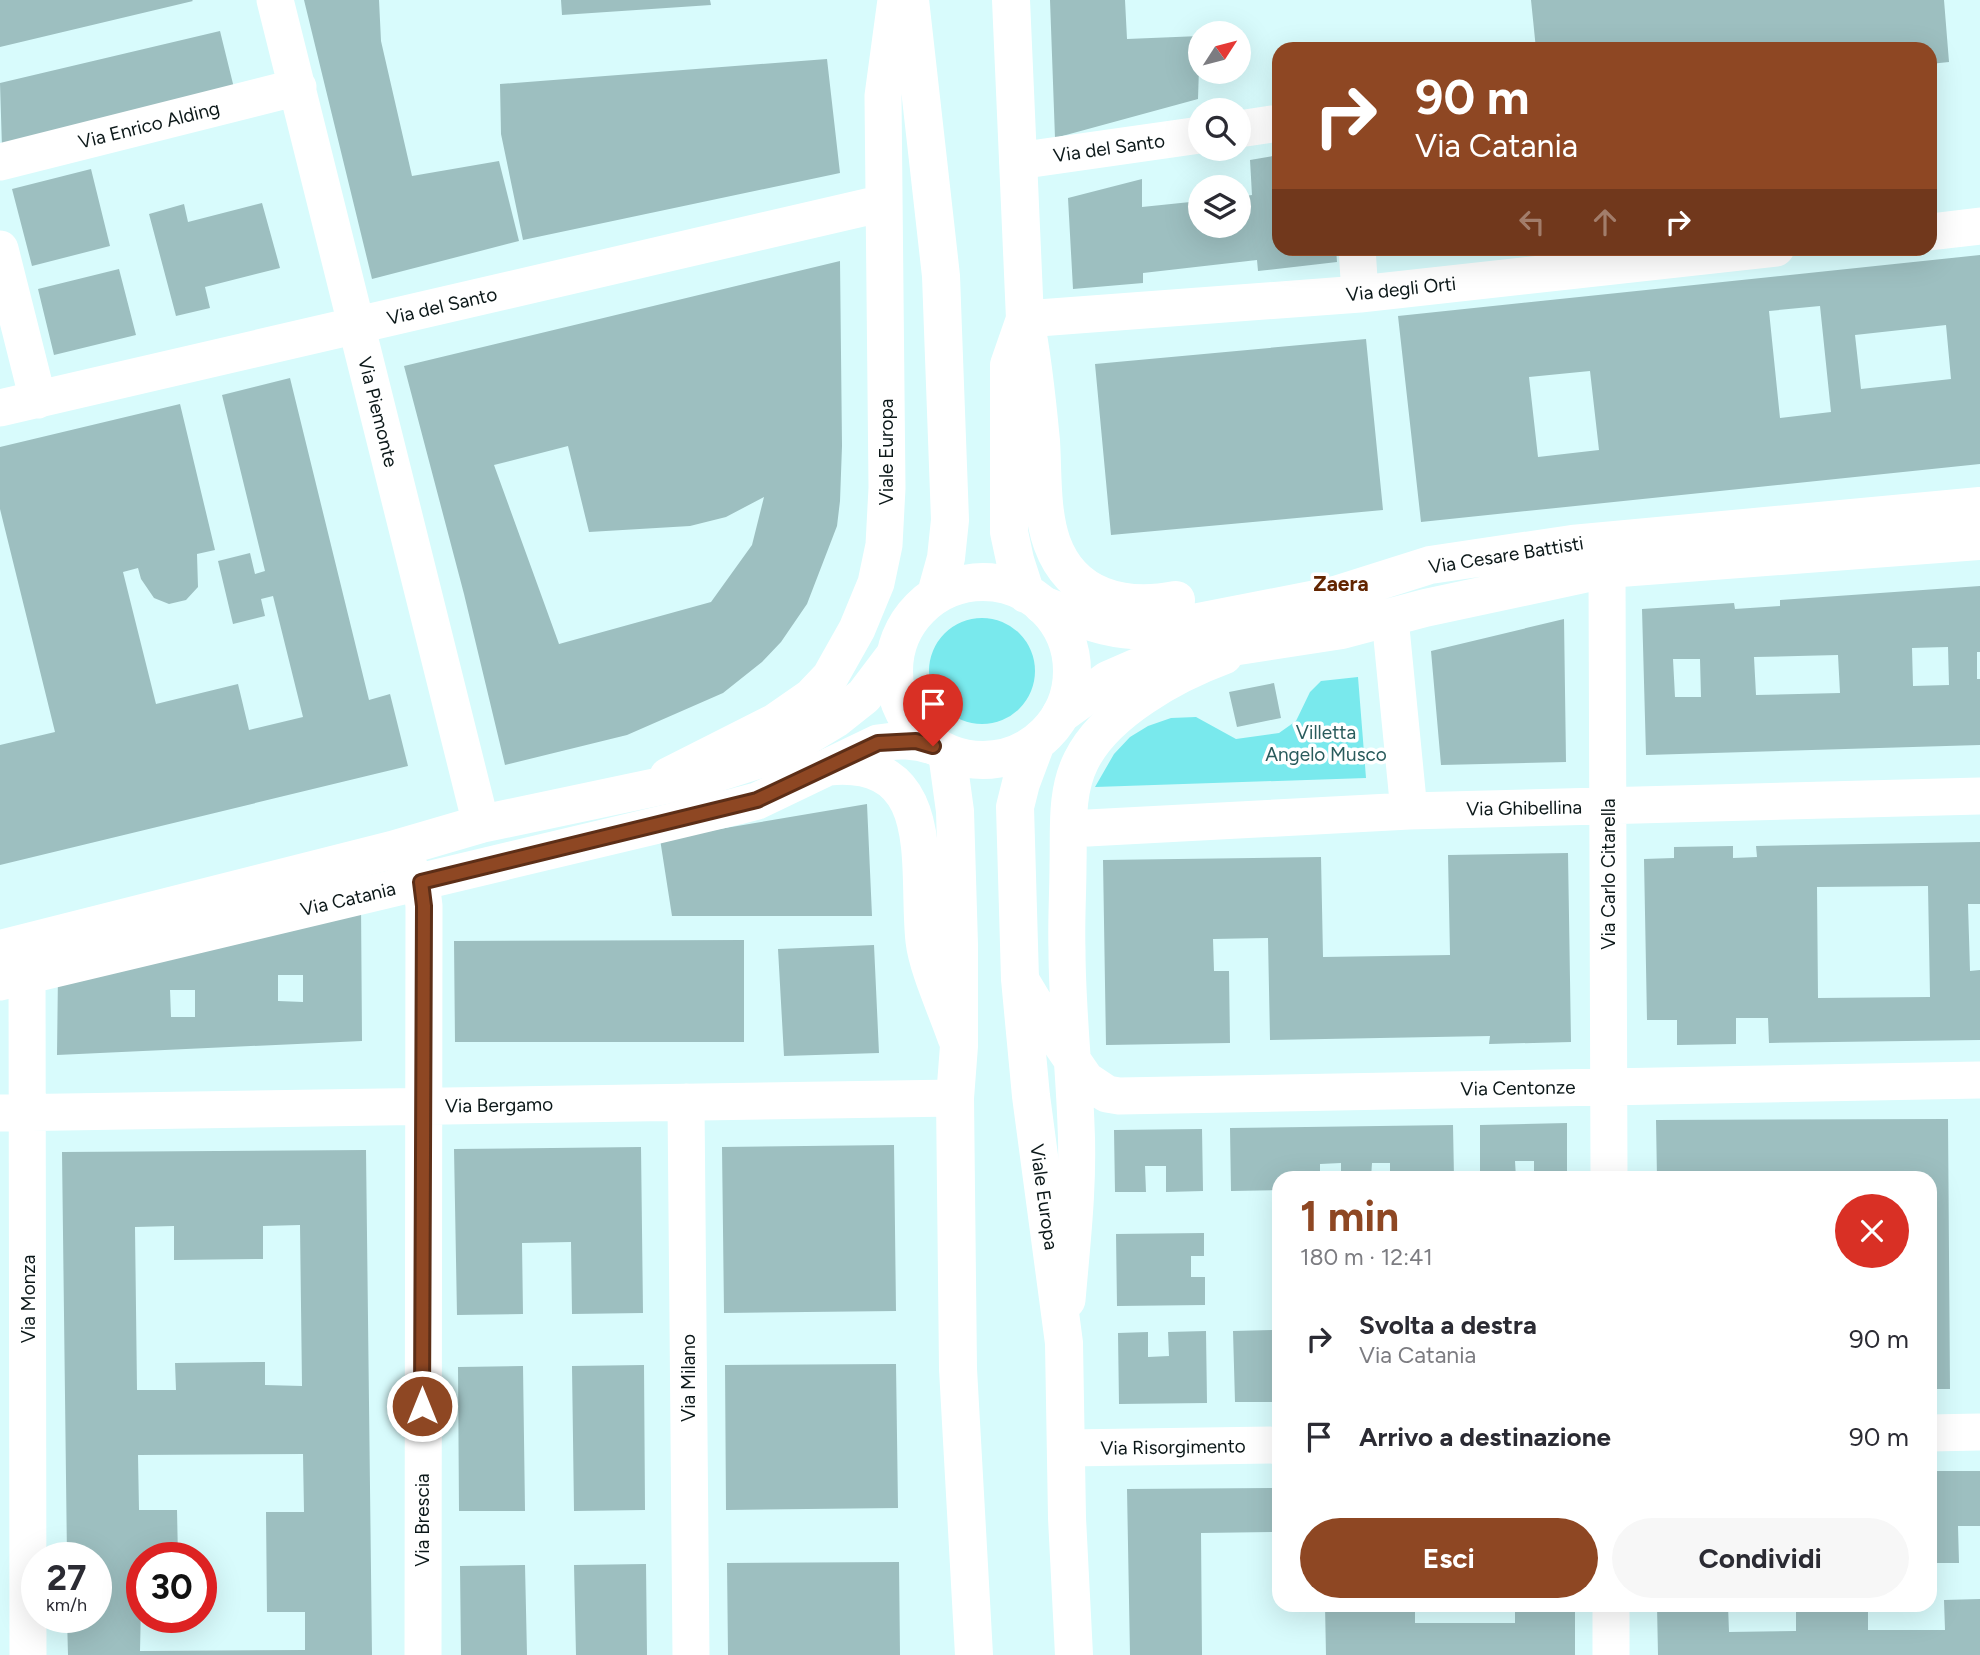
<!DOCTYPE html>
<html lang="it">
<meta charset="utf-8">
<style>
:root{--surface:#fff;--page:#f7f7f7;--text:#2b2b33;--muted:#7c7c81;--accent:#8e4723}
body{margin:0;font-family:Figtree,sans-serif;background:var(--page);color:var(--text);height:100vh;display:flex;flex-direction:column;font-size:26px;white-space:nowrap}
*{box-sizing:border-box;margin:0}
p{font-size:23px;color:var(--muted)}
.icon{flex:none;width:38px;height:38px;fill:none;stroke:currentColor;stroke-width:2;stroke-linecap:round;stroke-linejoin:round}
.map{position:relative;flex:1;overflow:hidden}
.details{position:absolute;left:1272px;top:1171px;width:665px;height:441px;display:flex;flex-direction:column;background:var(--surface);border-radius:21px;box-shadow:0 7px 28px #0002}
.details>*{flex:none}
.banner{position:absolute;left:1272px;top:42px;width:665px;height:214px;border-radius:21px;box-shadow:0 7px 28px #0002;background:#8e4723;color:#fff;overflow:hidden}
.needle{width:46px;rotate:54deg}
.buttons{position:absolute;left:1188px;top:21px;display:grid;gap:14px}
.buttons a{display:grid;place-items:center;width:63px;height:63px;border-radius:50%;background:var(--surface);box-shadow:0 7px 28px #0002;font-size:35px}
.speed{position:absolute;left:21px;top:1542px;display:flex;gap:14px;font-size:35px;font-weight:700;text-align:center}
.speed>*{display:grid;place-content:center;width:91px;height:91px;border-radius:50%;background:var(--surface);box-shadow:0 7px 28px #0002;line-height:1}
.speed small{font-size:18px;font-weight:400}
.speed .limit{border:10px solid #d22;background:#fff;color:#111}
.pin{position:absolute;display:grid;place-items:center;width:60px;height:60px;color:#fff;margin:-72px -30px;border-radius:50% 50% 50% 0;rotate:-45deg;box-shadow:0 0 7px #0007}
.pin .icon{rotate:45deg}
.me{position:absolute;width:77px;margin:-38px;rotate:0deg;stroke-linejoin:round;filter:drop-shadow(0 0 5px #0008)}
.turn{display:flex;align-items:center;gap:24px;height:147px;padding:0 28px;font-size:32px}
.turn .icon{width:91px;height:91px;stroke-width:2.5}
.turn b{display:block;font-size:49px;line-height:60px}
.lanes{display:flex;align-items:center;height:66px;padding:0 28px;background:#0003;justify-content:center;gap:35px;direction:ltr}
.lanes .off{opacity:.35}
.round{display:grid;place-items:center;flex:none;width:74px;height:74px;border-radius:37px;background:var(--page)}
.headline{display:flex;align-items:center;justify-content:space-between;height:119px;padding:0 28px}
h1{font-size:42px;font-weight:700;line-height:52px;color:var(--accent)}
.cta{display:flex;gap:14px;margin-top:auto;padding:14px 28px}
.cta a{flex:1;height:80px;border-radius:42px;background:var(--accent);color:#fff;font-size:28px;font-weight:700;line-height:80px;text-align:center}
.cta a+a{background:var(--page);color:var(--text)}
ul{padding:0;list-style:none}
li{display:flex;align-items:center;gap:21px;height:98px;padding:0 28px}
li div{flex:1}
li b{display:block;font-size:26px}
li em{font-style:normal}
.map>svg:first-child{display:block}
.green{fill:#79e9ed}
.building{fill:#9dbfc0;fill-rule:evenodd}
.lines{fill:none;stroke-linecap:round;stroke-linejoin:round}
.street{stroke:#fff;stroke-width:37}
.secondary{stroke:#fff;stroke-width:38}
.primary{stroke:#fff;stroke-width:38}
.route-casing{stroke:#5c2e17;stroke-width:18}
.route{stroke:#8e4723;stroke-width:12}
.labels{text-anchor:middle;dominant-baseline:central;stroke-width:7;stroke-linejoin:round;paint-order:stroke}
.street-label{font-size:19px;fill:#0c1819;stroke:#fff}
.park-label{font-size:19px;fill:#295b5c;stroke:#fff}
.neighbourhood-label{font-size:21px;font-weight:bold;fill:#632500;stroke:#fff}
</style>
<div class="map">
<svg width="1980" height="1655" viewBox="0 0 1980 1655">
<rect width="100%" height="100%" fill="#d8fbfc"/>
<!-- green -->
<path class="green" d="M929 671a53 53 0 1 1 106 0a53 53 0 1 1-106 0Z
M1358,677l8,101 -271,9 19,-33 16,-17 18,-11 23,-8 25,-1 40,22 43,-6 17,-12 14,-29 11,-11z"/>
<!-- building -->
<path class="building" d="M0,0h192l1,1 -193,46z
M304,0h75l2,41 31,135 87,-15 20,80 -147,38z
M561,0h149l1,5 -149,10z
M1050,0h75l2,39 73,-3 -2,63 -143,39z
M1531,0h413l5,62 -19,2v-15h-394z
M220,31l15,61 -233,56 -2,-65z
M827,59l13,114 -317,67 -22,-106 -1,-50z
M1279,155v93h57l1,14 -79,9 -1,-11 -114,13v10l-70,6 -5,-91 74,-19v28l58,-6v25h39v-29l13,-2 -2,-35z
M91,169l19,77 -78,20 -20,-77z
M262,203l18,65 -75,19 5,21 -34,8 -27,-102 35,-10 4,18z
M1980,255v209l-559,58 -23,-206zM1820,306l11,106 -51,6 -11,-107zM1946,325l5,54 -90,10 -6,-54zM1590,371l9,79 -61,7 -9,-80z
M840,261l2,185 -2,55 -3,25 -30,78 -26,38 -19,20 -39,31 -96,42 -122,30 -41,-171 -60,-228zM568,446l21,86 101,-6 36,-9 38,-20 -12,48 -41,57 -152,42 -65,-179z
M119,269l17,66 -82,20 -16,-66z
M1366,339l17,171 -272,25 -16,-171z
M290,378l79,322 21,-6 18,72 -408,99v-120l55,-13 -55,-223v-62l180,-43 35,146 -18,4 1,33 -12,13 -17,4 -15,-6 -13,-19 -3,-11 -15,4 33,132 82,-20 11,46 54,-13 -30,-121 -12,3 4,17 -32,8 -15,-63 32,-8 5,21 10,-3 -43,-176z
M1980,586v66h-3v27h3v66l-334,10 -4,-146 92,-6 1,6 45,-3v-6zM1948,647l1,38 -36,1 -1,-38zM1838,655l2,38 -84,2 -2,-38zM1673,659h27l1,38h-26z
M1564,619l2,143 -125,3 -10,-114z
M1274,683l7,35 -44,9 -8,-35z
M867,804l5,112h-200l-12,-77z
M1980,842v62h-12l2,67 10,-1v70l-211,3 -1,-25h-32v26l-59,1v-25h-30l-3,-161 30,-1v-11l59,-1v12l24,-1 -1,-11zM1928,886l2,111 -112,1 -1,-111z
M1568,853l3,189 -82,2 1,-8 -220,4 -2,-102 -55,1 1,32h15l1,72 -124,2 -3,-185 218,-3 2,100 127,-2 -2,-100z
M361,904l1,137 -305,14 1,-82zM278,975h25v27l-25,-1zM170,990h25v27h-24z
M744,940v102h-289l-1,-101z
M874,945l5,108 -95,3 -6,-107z
M1948,1119l2,270h-20v-211h-273l-1,-58z
M1567,1123v55h-33v-17h-19l1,17h-36v-53z
M1453,1125l1,53h-64v-15h-18l-1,15h-30v-15l-21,1v14h-41v12l-48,1 -1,-63z
M1202,1129l1,62 -37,1v-26h-21l1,26h-31l-1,-62z
M894,1145l2,166 -172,2 -2,-166z
M641,1147l2,166 -71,1 -1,-72 -49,1 1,71 -66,1 -3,-166z
M366,1150l6,505h-304l-1,-38h29v-59h-29l-5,-406zM300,1225l2,161 -37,-1v-23l-90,1 1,27h-39l-2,-163 39,-1v34l89,-1v-33zM303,1454l1,58h-38l1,100h38v38l-165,1 2,-93h36l-1,-48h-38l-1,-55z
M1275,1232h4v76h-2z
M1204,1233v23h-13v21h14v28l-88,1 -1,-72z
M1275,1330v25h4v47h-44l-2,-71z
M1206,1331l1,72 -88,1 -1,-71 30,-1v25l21,-1 -1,-24z
M896,1364l2,144 -172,2 -1,-145z
M644,1365l1,145 -71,1 -2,-145z
M523,1366l2,145h-66l-1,-144z
M1930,1471h50v55h-22l1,37h-29z
M1279,1488v44l-78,1 1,122h-72l-3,-166z
M899,1562l1,93h-172l-1,-92z
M646,1564l1,91h-71l-2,-90z
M525,1565l2,90h-66l-1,-89z
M1980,1599v56h-322l-1,-50h71l1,27 67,-1v-26h72v25h77l-1,-30z
M1325,1605h90v18h100v-18h60v50h-249z"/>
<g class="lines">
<!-- street -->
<path class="street" d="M275,0l206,824
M1239,129l40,-6
M1018,161l182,-26
M0,162l298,-75
M1930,232l50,-6
M1357,248l3,46
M0,249l38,151
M1025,319l335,-25 416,-46
M0,408l884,-205
M1607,569l2,609
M1390,618l19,193
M829,767c112,-10 87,101 95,174 3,27 23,70 32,97
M668,776l107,-54 36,-25 19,-20 27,-48 19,-46 8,-38 3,-57 -4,-392 13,-96
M1069,829l340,-18 571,-15
M405,864l16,18 3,24 -1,749
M27,951l1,704
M1020,979l24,40 42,61 21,14 12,2 861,-16
M0,982l738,-176 19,-5 121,-58c20,-3 36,-3 55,3
M686,1102l5,553
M0,1113l955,-15
M1067,1300c5,-58 12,-117 9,-175 -2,-58 -9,-117 -9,-175 -1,-28 1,-57 1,-85 1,-35 -3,-72 13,-104 24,-49 94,-87 143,-105
M1930,1433l50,-1
M1068,1448l211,-3
M1611,1605v50"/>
<!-- secondary -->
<path class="secondary" d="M1025,319c8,40 12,80 16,122 2,33 0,71 11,102 20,55 72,67 124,57
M1042,605c39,14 74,29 116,25l174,-34 98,-31 142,-21 408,-38
M1061,714l47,-34 39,-17 33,-8 162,-25 83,-22 182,-39 373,-28
M0,949l392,-99 89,-26 223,-47 75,-24 56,-34 29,-23 31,-41"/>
<!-- primary -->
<path class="primary" d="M910,0l31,276 9,244 -4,38 -10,36
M1011,0l14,319 -16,46v167l6,28 11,34
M894 671a89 89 0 1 1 178 0a89 89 0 1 1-178 0Z
M1036,743l-15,40 -6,24 5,172 11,117 33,247 3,175 7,137
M947,753l8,58 4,134v101l-4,52 3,271 16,286"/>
</g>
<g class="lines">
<!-- route casing -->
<g class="route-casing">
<path id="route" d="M422,1406l2,-500 -3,-24 336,-82 121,-57 38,-2 17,5"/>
</g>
<!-- route -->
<use href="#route" class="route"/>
</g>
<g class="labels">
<!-- street labels -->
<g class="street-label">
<text transform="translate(149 125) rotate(-14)">Via Enrico Alding</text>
<text transform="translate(1109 148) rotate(-8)">Via del Santo</text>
<text transform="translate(1401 289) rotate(-6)">Via degli Orti</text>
<text transform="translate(442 306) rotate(-13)">Via del Santo</text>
<text transform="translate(378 412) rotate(76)">Via Piemonte</text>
<text transform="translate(886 452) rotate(-90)">Viale Europa</text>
<text transform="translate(1506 555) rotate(-9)">Via Cesare Battisti</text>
<text transform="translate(1524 808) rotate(-1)">Via Ghibellina</text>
<text transform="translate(1608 874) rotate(-90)">Via Carlo Citarella</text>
<text transform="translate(348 899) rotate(-13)">Via Catania</text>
<text transform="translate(1518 1088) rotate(-1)">Via Centonze</text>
<text transform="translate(499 1105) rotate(-1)">Via Bergamo</text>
<text transform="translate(1044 1197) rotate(82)">Viale Europa</text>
<text transform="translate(28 1299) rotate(-90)">Via Monza</text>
<text transform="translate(688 1378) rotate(-90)">Via Milano</text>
<text transform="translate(1173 1447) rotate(-1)">Via Risorgimento</text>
<text transform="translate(422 1520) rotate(-90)">Via Brescia</text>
</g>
<!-- park labels -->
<g class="park-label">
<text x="1326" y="732">Villetta<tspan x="1326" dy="22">Angelo Musco</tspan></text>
</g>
<!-- neighbourhood labels -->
<g class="neighbourhood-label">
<text x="1341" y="583">Zaera</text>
</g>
</g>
</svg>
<div class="buttons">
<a><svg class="needle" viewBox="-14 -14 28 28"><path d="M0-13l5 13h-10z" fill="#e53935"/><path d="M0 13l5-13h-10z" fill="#7c7c81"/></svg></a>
<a><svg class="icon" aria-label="search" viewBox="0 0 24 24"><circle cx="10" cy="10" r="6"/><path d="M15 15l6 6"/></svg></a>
<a><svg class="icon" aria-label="layers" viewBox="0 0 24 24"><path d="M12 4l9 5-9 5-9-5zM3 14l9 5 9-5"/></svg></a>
</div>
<div class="speed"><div>27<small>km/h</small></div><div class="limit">30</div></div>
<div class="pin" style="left:933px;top:746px;background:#d93025"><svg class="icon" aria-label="arrive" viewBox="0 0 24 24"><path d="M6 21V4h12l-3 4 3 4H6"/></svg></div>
<svg class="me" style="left:422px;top:1406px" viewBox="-20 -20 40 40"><circle r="17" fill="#8e4723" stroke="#fff" stroke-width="3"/><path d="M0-11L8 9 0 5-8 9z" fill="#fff"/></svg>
<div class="banner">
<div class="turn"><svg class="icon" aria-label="right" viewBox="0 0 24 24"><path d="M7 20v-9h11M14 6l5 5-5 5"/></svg><div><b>90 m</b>Via Catania</div></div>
<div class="lanes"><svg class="icon off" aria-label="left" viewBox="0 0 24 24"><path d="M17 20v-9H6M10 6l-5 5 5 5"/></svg><svg class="icon off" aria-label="ahead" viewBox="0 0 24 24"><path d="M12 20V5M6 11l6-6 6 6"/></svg><svg class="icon" aria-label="right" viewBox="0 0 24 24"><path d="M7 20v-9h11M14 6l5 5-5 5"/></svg></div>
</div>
<section class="details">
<div class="headline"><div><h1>1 min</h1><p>180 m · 12:41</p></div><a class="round" style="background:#d93025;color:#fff"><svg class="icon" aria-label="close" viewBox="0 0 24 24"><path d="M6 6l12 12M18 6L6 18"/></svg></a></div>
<ul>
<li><svg class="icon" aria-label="right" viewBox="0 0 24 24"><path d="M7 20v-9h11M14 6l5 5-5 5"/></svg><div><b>Svolta a destra</b><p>Via Catania</p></div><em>90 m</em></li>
<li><svg class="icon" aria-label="arrive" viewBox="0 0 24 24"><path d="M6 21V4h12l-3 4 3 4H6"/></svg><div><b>Arrivo a destinazione</b></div><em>90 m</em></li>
</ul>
<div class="cta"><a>Esci</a><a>Condividi</a></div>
</section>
</div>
